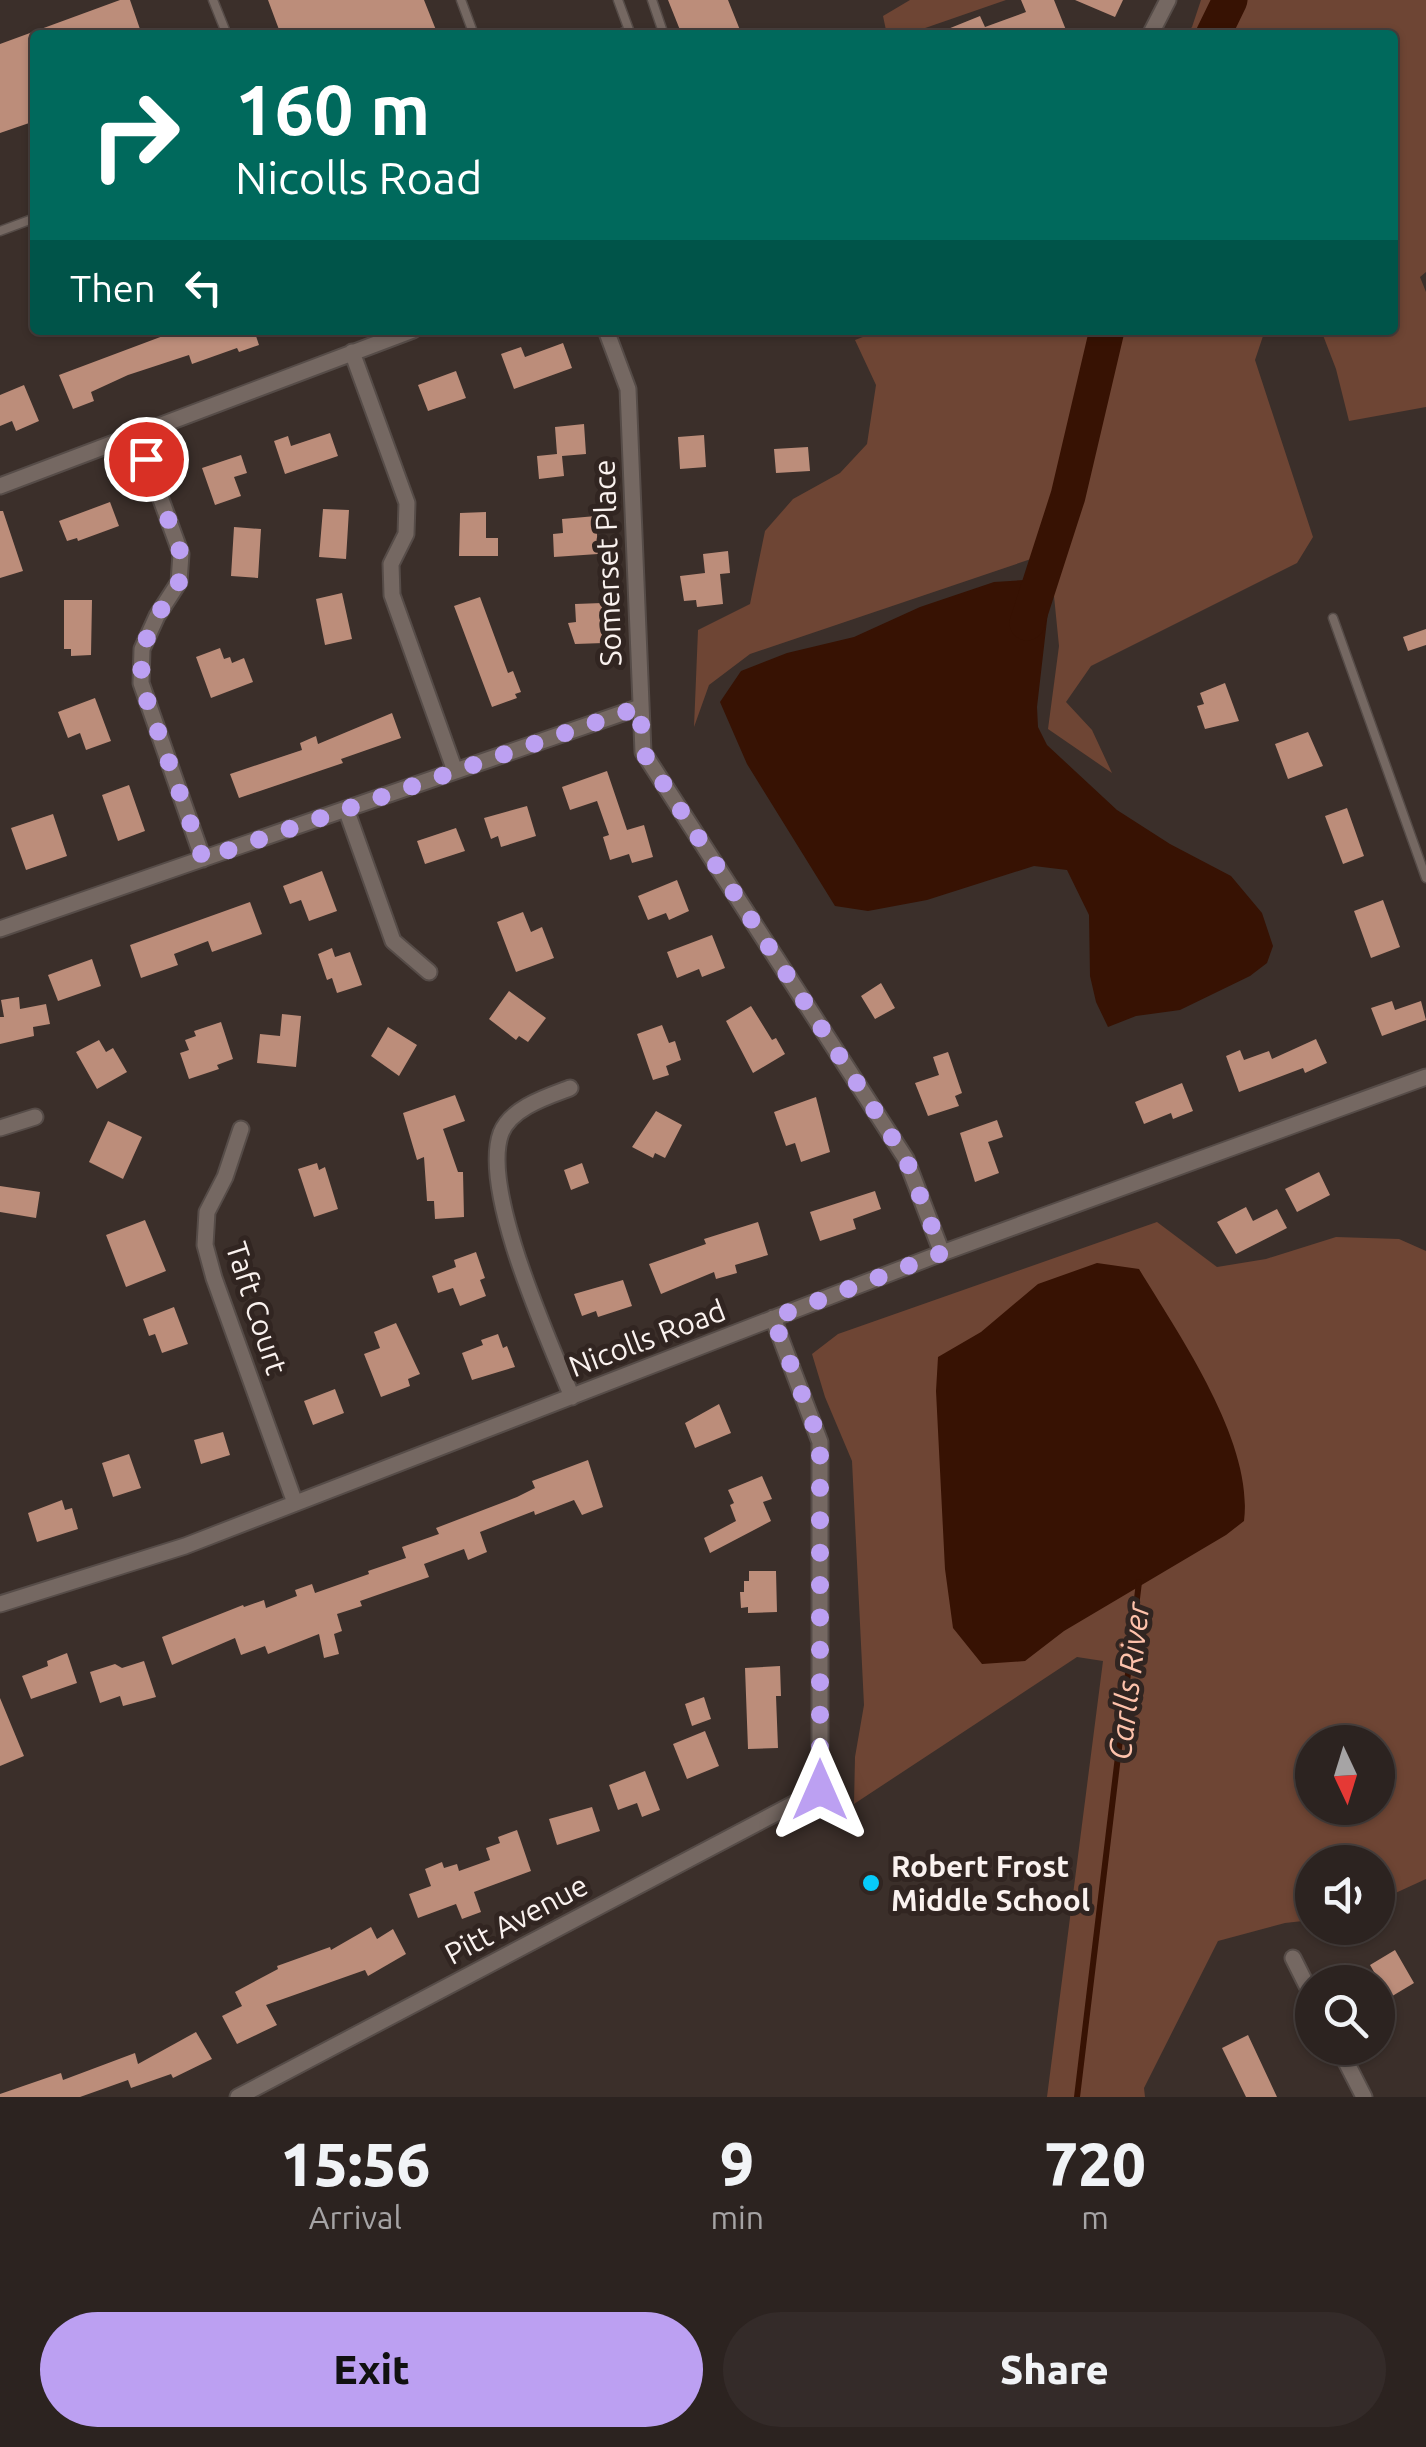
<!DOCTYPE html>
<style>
:root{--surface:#2c2320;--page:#342b29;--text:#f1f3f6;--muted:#a6a4a5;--line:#48403e;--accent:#bca0f2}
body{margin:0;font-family:Ubuntu,sans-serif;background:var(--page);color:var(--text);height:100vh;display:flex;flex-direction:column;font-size:38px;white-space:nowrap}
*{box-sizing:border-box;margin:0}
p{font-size:32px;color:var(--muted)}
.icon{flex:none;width:55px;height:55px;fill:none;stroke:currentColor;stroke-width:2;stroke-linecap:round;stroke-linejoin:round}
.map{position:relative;height:2097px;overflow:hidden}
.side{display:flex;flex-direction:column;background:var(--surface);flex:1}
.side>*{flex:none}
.hud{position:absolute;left:30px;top:30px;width:1368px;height:305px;border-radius:10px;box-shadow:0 2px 8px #0004,0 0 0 2px var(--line);background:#00695c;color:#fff;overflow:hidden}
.needle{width:65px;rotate:176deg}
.controls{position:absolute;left:1295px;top:1725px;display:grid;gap:20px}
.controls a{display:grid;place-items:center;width:100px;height:100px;border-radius:50%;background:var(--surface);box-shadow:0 2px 8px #0004,0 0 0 2px var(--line);font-size:50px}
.pin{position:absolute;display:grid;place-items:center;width:85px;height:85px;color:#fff;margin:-42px;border:5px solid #fff;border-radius:50%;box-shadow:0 2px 10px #0007}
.me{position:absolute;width:110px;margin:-55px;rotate:0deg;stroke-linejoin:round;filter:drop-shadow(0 0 8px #0008)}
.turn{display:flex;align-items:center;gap:35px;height:210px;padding:0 40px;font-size:45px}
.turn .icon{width:130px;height:130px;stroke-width:2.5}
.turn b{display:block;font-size:70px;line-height:85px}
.then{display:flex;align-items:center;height:95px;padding:0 40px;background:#0003;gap:20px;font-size:38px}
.eta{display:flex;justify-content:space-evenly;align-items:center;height:170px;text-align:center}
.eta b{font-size:60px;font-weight:800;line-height:70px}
.cta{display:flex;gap:20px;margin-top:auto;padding:20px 40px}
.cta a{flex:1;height:115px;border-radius:60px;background:var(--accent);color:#111;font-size:40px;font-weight:800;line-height:115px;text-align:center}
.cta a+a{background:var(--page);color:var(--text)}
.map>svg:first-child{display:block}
.green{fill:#6e4534;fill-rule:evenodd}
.water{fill:#371203}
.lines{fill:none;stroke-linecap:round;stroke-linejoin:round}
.stream{stroke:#371203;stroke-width:6}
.river{stroke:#371203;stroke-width:35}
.building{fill:#bc8d7a}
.lane-casing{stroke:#564c48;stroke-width:11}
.street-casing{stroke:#564c48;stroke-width:19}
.lane{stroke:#756862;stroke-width:8}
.street{stroke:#756862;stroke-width:15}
.route{stroke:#bca0f2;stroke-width:18;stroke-dasharray:0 32.4}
.poi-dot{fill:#07cbf9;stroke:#312521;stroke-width:4}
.labels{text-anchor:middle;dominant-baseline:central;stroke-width:10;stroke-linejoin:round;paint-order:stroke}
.street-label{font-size:30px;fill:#faf2ef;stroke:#312521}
.poi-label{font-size:30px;font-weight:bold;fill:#faf2ef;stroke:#312521;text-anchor:start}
.water-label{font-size:32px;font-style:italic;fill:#fec2ab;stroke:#312521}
</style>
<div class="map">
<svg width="1426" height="2097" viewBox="0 0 1426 2097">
<rect width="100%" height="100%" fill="#3b2f2a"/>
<!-- green -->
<path class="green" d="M910,0h96l-101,35h-18l-4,-19z
M1201,0h225v272l-6,5 6,15v115l-77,14 -13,-52 -15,-39h71v-295h-207l7,-8z
M881,330h384l-10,30 58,177 -16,26 -206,103 -25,36 26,28 20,43 -64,-44 11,-83 -7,-70 6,-19 -24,1 -284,96 -41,31 -15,42 4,-97 52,-26 15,-73 28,-32 47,-26 27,-29 9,-59 -21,-45z
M1157,1222l60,45 49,-8 70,-22 63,2 27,12v628l-48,22v-39h-66v58l-27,3 -67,18 -74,147 1,9h-98l56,-436 -26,-4 -223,147 1,-47 9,-52 -12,-244 -27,-64 -13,-43 26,-20zM1312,1742h66v66h-66z"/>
<!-- water -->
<path class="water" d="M1041,579l8,24 -12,104 1,20 9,18 70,65 53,34 61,32 31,37 11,33 -6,17 -17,13 -70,34 -44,6 -28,11 -12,-25 -6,-26 -1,-61 -22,-45 -33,-4 -107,34 -59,11 -33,-5 -88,-142 -27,-62 21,-31 46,-18 67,-16 66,-30 74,-25z
M1097,1263l42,6c40,66 115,173 105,252l-18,14 -162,96 -39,30 -43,3 -29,-36 -8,-59 -9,-178 2,-34 43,-25 57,-48z"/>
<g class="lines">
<!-- stream -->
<path class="stream" d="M1077,2097l62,-515"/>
<!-- river -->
<path class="river" d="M1213,35l17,-35
M1027,623l41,-127 39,-166"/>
</g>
<!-- building -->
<path class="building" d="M120,0h10l12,35h-107v86l-35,12v-89z
M268,0h156l14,35h-157z
M668,0h60l14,35h-60z
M1021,0h33l14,35h-135l47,-19 5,11 41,-15z
M1075,0h48l-8,17z
M179,330h75l5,15 -20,7 -2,-4 -45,16 -3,-9 -61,20 -37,17 3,9 -21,8 -14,-34z
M563,343l9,25 -58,21 -13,-35 20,-7 4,10z
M456,371l10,27 -38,13 -10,-26z
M24,385l15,36 -23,10 -4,-10 -12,5v-31z
M584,424l2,30 -24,2 2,20 -25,3 -2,-23 20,-2 -2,-27z
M330,433l8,23 -53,18 -11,-33 14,-5 3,10z
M704,435l2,32 -26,2 -2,-32z
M808,447l2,24 -34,2 -2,-24z
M241,455l6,18 -13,4 7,19 -26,9 -13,-37z
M110,502l9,24 -41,15 -1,-3 -10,3 -8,-20z
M323,509l26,1 -3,49 -27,-2z
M0,511h3l20,60 -23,7z
M486,512v26h12v18h-39l1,-43z
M596,516l2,38 -44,3 -1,-23 10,-1 -1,-14z
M234,527l27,2 -3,49 -27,-2z
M728,551l2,22 -10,1 3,30 -26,3 -1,-7 -12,1 -4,-25 25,-3 -2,-19z
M342,593l10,46 -27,6 -9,-46z
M480,597l28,76 5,-2 8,21 -6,2 2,4 -25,9 -38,-101z
M64,600h28l-1,55 -20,1v-7h-7z
M602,603l2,40 -29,1 -7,-21 8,-1 -1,-18z
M1426,629v16l-18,6 -5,-14z
M220,648l4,11 6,-2 2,6 12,-5 9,24 -42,16 -15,-41z
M1225,683l14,38 -34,8 -8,-23 7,-2 -4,-11z
M95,698l16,43 -25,9 -6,-17 -12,5 -10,-26z
M392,713l9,25 -60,21 2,4 -104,35 -9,-24 72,-24 -2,-7 16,-7 2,8z
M1308,732l15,34 -35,13 -13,-35z
M607,771l20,59 17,-5 9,32 -21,6 -3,-9 -19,6 -7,-23 6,-2 -12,-34 -27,9 -8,-23z
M129,785l16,46 -27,10 -16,-46z
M527,806l9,30 -35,11 -3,-11 -7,3 -7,-21z
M1347,808l17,48 -21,8 -18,-48z
M53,814l14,42 -41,14 -15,-42z
M456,828l9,23 -40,13 -8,-23z
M322,871l15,40 -28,10 -8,-21 -11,4 -7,-18z
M677,880l12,31 -20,9 -3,-7 -18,7 -10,-24z
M1383,900l17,47 -29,11 -17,-47z
M250,902l12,32 -50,18 -4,-11 -34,13 4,11 -37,13 -11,-33z
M523,912l8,20 11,-5 12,31 -38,14 -19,-50z
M712,935l13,33 -23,9 -3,-8 -22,9 -10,-26z
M332,948l3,9 15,-5 12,33 -25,8 -5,-15 -5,2 -9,-26z
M92,959l9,27 -43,15 -10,-26z
M881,983l14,25 -20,11 -14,-23z
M509,991l37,27 -18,24 -9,-6 -3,4 -27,-21z
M19,997l1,12 26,-5 4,20 -17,3 1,9 -34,8v-27h4l-3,-17z
M1392,1001l3,9 26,-9 5,19 -44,16 -11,-28z
M751,1006l21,34 4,-2 9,16 -32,19 -27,-52z
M282,1014l19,2 -5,51 -39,-4 3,-29 20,2z
M221,1022l12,37 -16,6 2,4 -30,10 -9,-26 9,-3 -4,-10 11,-4 -2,-5z
M662,1025l7,18 6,-2 6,19 -15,6 3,9 -16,5 -16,-46z
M388,1027l29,18 -18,31 -28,-20z
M1316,1039l11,24 -22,10 -2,-5 -64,24 -13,-36 14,-6 4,10 25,-9 3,8z
M99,1040l7,12 7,-4 14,24 -30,17 -21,-37z
M948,1052l14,41 -7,3 4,10 -31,10 -13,-33 24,-8 -6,-18z
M1182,1083l11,28 -20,8 -2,-6 -27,11 -9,-22z
M455,1095l10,26 -22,8 15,43h5l1,45 -29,2 -1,-18h-7l-3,-44 -7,3 -14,-47z
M816,1097l14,55 -29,10 -6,-19 -9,3 -12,-34z
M656,1111l26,14 -17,33 -10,-5 -2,5 -21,-11z
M997,1120l6,17 -15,5 11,31 -24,9 -15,-49z
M108,1121l34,16 -19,42 -34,-17z
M317,1163l2,7 6,-3 13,42 -24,8 -16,-48z
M582,1163l7,20 -18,7 -7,-20z
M1319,1172l11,23 -33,17 -12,-23z
M0,1186l40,6 -4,26 -36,-6z
M875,1191l6,18 -28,10 3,10 -36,12 -10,-29z
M1246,1207l7,14 24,-12 10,19 -51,26 -19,-32z
M145,1220l21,51 -40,16 -20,-52z
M758,1222l10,33 -33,10 2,8 -21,6 -2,-7 -53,22 -12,-30 57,-20 -2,-5z
M476,1252l9,26 -5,2 6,16 -26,10 -7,-18 -15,5 -6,-17 24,-9 -2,-7z
M623,1280l9,26 -34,11 -2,-6 -14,5 -8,-22z
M174,1307l14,37 -26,9 -7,-19 -6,2 -6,-17z
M396,1323l24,51 -12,5 2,7 -29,11 -17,-43 16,-6 -6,-16z
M498,1334l5,14 4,-2 8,21 -43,13 -10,-27 21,-8 -2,-5z
M335,1389l9,24 -31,12 -9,-24z
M719,1404l12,29 -36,15 -10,-25z
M223,1432l7,23 -29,9 -7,-24z
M129,1454l12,34 -28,9 -11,-34z
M588,1460l15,47 -21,8 -8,-15 -39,15 -1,-4 -54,21 7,20 -19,8 -4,-11 -40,15 5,13 -69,24 2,5 -25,8 5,17 -8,3 5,20 -15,4 -5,-24 -51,20 -3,-8 -24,9 -6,-17 -63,27 -10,-28 81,-32 1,2 20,-7 2,8 31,-12 -2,-6 17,-6 3,9 54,-19 -1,-3 38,-13 -4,-11 37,-13 -3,-6 81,-31 18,-9 -3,-7z
M762,1476l10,23 -9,3 8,19 -61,32 -6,-15 32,-17 -6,-16 4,-2 -6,-13z
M62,1500l3,10 7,-2 6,21 -41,13 -9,-29z
M749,1571h27l1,41 -29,1v-6l-7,1 -1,-16h4v-11h5z
M67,1653l10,30 -46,16 -9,-23 26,-10 -1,-5z
M144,1661l12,36 -33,9 -3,-10 -20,7 -10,-31 25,-8 7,4z
M780,1666l1,30h-5l2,52 -30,1 -3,-81z
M704,1697l7,22 -19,7 -7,-22z
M0,1698l24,58 -24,10z
M705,1731l14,35 -32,13 -14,-35z
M645,1771l15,39 -18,7 -5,-14 -19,7 -9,-25z
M592,1807l8,24 -43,14 -8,-26z
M517,1830l14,41 -57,21 7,20 -19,7 -6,-15 -38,14 -9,-24 22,-8 -6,-17 17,-7 2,6 13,-4 2,7 31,-11 -4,-12 14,-5 -2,-6z
M371,1927l6,12 16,-10 13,25 -38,22 -3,-6 -99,35 11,20 -40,19 -15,-28 20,-10 -7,-14 43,-23 -1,-3 53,-19 1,3z
M1395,1950l19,33 -25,15 -19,-33z
M196,2032l16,27 -39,19 -2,-4 -40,14 -3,-8 -48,17h-80v-3l61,-21 2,7 72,-27 3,11z
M1248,2035l29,62h-31l-24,-49z"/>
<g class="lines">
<!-- lane casing -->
<g class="lane-casing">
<path id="lane" d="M213,0l14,35
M461,0l13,35
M652,0l12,35
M617,35l12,-5 -11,-30
M0,231l35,-13
M1333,618l93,260"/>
</g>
<!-- street casing -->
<g class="street-casing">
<path id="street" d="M1150,35l18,-35
M606,330l22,59 15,363 263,407 36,94
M352,352l55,151 -1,31 -15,30 1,31 63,176
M137,434l44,120 -2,28 -22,34 -15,33 -1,34 62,176
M0,486l413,-156
M346,809l47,132 36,31
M0,929l640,-222
M570,1088c-24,9 -59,20 -69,45 -21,57 48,207 71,264
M0,1128l35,-11
M241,1129l-16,48 -18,35 -2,33 9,33 81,225
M0,1604l185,-58 757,-293 484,-176
M1293,1958l19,38
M1339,2048l25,49
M238,2097l582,-307v-348l-47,-124"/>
</g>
<!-- lane -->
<use href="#lane" class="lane"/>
<!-- street -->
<use href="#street" class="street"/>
</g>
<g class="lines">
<!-- route -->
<path class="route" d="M146,459l35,95 -2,28 -22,34 -15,33 -1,34 62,176 437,-152 3,45 263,407 36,94 -169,65 47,124v348"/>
</g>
<!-- markers -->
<circle class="poi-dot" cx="871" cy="1883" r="10"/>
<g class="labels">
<!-- street labels -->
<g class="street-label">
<text transform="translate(607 563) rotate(-92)">Somerset Place</text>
<text transform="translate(257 1308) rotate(72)">Taft Court</text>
<text transform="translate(647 1338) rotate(-21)">Nicolls Road</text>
<text transform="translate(516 1919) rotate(-28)">Pitt Avenue</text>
</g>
<!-- poi labels -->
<g class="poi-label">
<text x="891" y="1866">Robert Frost<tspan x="891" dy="34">Middle School</tspan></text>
</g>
<!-- water labels -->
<g class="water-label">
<text transform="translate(1128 1681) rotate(-83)">Carlls River</text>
</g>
</g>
</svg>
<div class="controls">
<a><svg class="needle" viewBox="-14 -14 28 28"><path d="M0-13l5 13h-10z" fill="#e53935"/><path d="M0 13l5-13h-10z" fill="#a6a4a5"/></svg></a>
<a><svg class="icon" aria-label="sound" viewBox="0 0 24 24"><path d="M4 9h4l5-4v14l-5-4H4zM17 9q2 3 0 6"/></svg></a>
<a><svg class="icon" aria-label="search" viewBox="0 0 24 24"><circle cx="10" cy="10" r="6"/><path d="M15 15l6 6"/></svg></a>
</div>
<div class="pin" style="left:146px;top:459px;background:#d93025"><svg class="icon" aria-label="arrive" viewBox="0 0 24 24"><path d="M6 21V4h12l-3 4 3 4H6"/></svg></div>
<svg class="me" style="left:820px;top:1790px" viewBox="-20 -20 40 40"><path d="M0-17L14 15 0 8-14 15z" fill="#bca0f2" stroke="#fff" stroke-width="4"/></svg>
<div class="hud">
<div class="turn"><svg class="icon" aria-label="right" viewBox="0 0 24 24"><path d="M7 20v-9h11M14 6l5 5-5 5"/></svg><div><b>160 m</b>Nicolls Road</div></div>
<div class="then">Then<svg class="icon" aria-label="left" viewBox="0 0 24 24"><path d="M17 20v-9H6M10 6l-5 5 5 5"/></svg></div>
</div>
</div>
<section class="side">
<div class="eta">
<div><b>15:56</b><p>Arrival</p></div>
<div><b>9</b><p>min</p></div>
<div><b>720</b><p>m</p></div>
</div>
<div class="cta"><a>Exit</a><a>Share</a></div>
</section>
